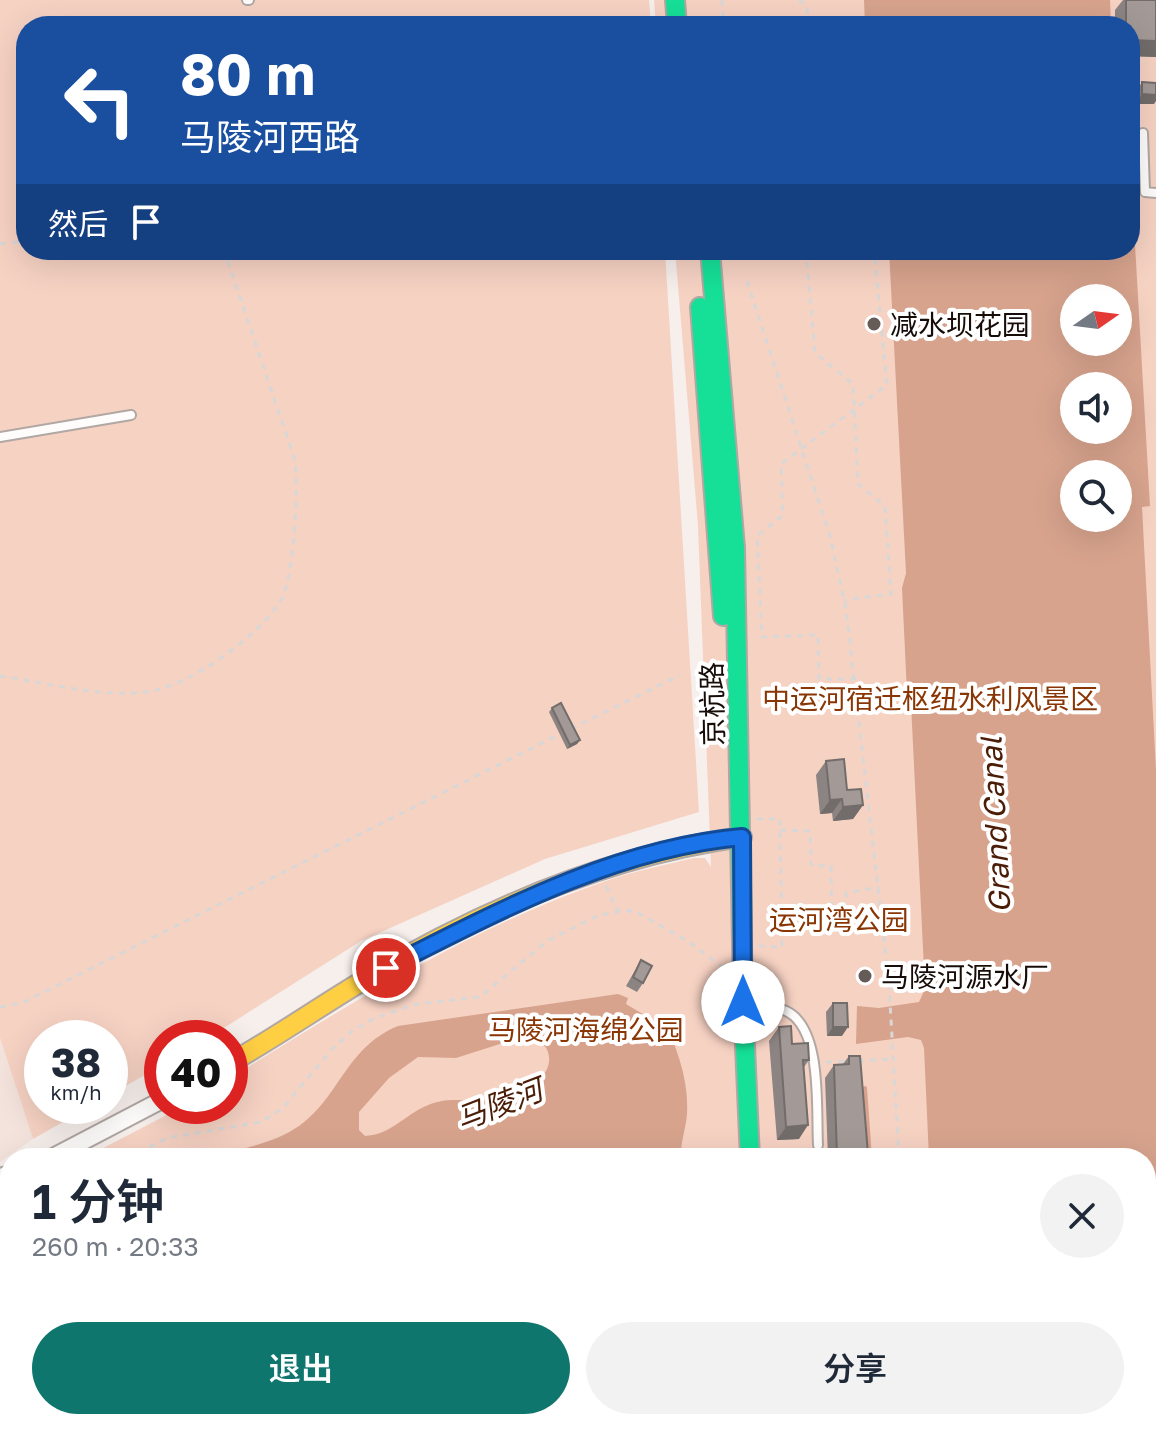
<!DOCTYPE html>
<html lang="zh">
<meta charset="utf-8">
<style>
:root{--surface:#fff;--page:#f2f2f3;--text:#1f2937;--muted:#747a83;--accent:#0f766e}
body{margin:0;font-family:"Golos Text","Noto Sans SC",sans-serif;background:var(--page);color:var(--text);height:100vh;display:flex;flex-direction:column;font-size:30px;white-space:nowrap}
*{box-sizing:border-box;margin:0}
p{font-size:26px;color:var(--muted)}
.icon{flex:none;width:44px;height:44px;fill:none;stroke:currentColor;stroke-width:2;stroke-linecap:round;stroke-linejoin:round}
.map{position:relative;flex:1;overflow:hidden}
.panel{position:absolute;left:0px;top:1148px;width:1156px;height:282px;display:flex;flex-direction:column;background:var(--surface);border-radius:32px 32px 0 0;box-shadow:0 8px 32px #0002}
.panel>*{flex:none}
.guide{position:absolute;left:16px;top:16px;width:1124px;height:244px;border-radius:32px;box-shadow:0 8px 32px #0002;background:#1a4fa0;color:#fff;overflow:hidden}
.needle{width:52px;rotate:76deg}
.tools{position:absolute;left:1060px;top:284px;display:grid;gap:16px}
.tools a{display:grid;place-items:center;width:72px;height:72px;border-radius:50%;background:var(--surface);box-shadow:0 8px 32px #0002;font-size:40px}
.speed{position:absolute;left:24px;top:1020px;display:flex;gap:16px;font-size:40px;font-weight:700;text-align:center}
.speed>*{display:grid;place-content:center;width:104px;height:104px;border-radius:50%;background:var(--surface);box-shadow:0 8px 32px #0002;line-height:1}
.speed small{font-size:20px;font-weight:400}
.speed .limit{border:12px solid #d22;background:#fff;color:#111}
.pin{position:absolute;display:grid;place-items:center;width:68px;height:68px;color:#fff;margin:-34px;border:4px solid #fff;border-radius:50%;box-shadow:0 2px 8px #0007}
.me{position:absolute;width:88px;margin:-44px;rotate:0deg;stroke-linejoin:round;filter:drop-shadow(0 0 6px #0008)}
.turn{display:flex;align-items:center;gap:28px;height:168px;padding:0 32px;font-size:36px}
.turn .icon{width:104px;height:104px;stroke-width:2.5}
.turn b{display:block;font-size:56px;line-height:68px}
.then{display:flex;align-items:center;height:76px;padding:0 32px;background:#0003;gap:16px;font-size:30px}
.round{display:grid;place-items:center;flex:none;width:84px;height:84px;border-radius:42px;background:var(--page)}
.head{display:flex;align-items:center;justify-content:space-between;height:136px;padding:0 32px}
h1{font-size:48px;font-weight:600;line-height:60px}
.primary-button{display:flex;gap:16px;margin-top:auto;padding:16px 32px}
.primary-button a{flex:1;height:92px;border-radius:48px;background:var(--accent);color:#fff;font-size:32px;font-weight:600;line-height:92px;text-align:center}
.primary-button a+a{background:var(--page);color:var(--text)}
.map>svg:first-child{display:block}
.built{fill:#f4e3dc}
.green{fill:#f6d2c3;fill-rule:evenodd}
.water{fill:#d7a38d;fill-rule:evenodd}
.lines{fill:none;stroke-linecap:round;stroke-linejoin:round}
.stream{stroke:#d7a38d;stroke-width:4}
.lane-casing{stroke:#b1a7a3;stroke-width:12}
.street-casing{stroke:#b1a7a3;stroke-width:20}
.fast-casing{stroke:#b1a7a3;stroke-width:22}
.slow-casing{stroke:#b1a7a3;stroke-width:22}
.path{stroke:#d9d7d6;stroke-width:3;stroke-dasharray:6 6;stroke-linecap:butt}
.lane{stroke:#fefdfc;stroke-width:8}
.street{stroke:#fefdfc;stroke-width:16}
.fast{stroke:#16e098;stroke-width:18}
.slow{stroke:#ffcf43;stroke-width:18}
.wall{fill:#8c8482}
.shaded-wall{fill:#726c6a}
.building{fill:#a39a97;stroke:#726c6a;stroke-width:2}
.route-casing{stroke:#114b97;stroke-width:20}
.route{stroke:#1a73e8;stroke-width:14}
.poi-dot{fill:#655b57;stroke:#fff;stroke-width:3}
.labels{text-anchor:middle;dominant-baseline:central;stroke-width:8;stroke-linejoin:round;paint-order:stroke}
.poi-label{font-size:28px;fill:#170c07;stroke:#fff;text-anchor:start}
.park-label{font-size:28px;fill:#8a3504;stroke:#fff}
.street-label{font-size:28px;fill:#170c07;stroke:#fff}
.water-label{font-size:30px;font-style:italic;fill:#4b1d07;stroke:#fff}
</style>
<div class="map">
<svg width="1156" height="1429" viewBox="0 0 1156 1429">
<rect width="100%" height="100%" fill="#f7efec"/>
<!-- built -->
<path class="built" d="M0,1038l33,101 -33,23z"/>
<!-- green -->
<path class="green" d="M0,0h649l2,26h-625v224h639l34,562 -154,47 -184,82 -153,97h-46v27l-52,30v-57h-68v68h49l-58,33 -33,-101z
M654,0h502v1429h-418l-1,-9h409v-262h-1062l100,-52h46v-28c120,-74 241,-151 376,-197 28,-10 59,-16 88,-23h11l6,9 -13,-341 -23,-276h455v-224h-474zM1074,298h44v44h-44zM1074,386h44v44h-44zM1074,474h44v44h-44z
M10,1186v201l-10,2v-199z
M97,1420h53l2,9h-56z
M182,1420h544l1,9h-543z"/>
<!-- water -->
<path class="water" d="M864,0h246l1,26h-246z
M1130,157l20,349 -8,1 14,263v659h-214l-1,-9h205v-262h-217l-5,-110 -3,-8 -13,-3 -52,7 1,-38 22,2 40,-6 6,-13 -14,-285 -4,-11 -5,-105 4,-15 -17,-323h241zM1074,298h44v44h-44zM1074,386h44v44h-44zM1074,474h44v44h-44z
M618,994l10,4 -2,6 30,18 6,-5c15,30 27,63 25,97 -1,15 -7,29 -6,44h-92l-8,-5 -20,5h-361c33,-8 70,-12 99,-32 41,-29 47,-79 99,-100zM535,1038c8,4 13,10 14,19 3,26 -40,41 -61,43 -23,3 -38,-5 -62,6 -21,9 -36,29 -61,30l-6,-6v-18l30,-34 29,-21 38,1 47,-15z
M10,1292v69l-10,6v-70z"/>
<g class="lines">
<!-- stream -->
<path class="stream" d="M865,1088l5,70"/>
<!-- lane casing -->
<g class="lane-casing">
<path id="lane" d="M247,0h2
M1143,133l2,59 11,1
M0,437l131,-22
M743,1002c15,2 30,3 43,9 37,17 30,99 32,134
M161,1420l2,9"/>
</g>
<!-- street casing -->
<g class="street-casing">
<path id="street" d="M51,1158l111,-58
M0,1177l10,-3"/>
</g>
<!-- fast casing -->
<g class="fast-casing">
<path id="fast" d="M675,0l2,26
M710,250l25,298 8,454 7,156
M700,307l23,309
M0,1411l10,-1
M775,1420l1,9"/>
</g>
<!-- slow casing -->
<g class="slow-casing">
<path id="slow" d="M230,1063c46,-26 89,-56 134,-83 116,-69 244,-125 378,-143"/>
</g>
<!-- path -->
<path class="path" d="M722,0l2,26
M799,0l8,6 1,20
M0,244l26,-3
M806,250l9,103 38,31 5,100 27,22 6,88 -47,6
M747,281l83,255 16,73 43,376 10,173
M0,676c49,7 103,23 152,15 40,-7 108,-56 129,-91 14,-25 17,-111 14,-140l-71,-210
M856,679h-37l-1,-44 -56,2 -5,-101 26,-21 -2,-51 106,-79 -13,-135
M571,729l109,-54
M757,819h23l2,128 -23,-1
M780,830l30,1 1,34 20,1 1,52 13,-2 1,-23 33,-6
M606,886l12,25
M0,1007l22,-4 538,-269
M858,1061l36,-2
M826,1062l20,-1
M128,1158l39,-20 94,-16 21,-13 50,-60 20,-18 23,-13 42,-14 63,-7 67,-56 50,-25 29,-6 14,4 49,28 36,27
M0,1239l10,2
M846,1429l10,-9
M893,1429l1,-9"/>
<!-- lane -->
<use href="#lane" class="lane"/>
<!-- street -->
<use href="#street" class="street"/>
<!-- fast -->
<use href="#fast" class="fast"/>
<!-- slow -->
<use href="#slow" class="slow"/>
</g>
<!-- wall -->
<path class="wall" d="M1123,0h3l30,57 -26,-1v-30h-15v-16z
M1142,82l12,22h-18v-12z
M552,708l28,32 -3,4 -10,5 -18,-37z
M826,761l21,29 16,15 -10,14 -20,2 -1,-8 -12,1 -4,-39z
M641,960l2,23 -6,9 -11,-6z
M833,1003l9,33h-15l-1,-24z
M779,1027l13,17 17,16 -5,7 -5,72 -22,1 -8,-99z
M849,1056l19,98 -2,4h-38l-3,-80 9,-13 9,-1z"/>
<!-- shaded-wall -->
<path class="shaded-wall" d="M1130,40l26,1v16l-26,-1z
M1142,94l14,1v6l-2,3h-18z
M580,740l-3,4 -10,5 3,-4z
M842,799l-10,14 -12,1 10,-14z
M863,805l-10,14 -20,2 10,-14z
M833,1027h15l-6,9h-15z
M808,1125l-9,14 -22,1 9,-13z
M868,1154l-2,4h-29v-1z"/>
<!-- building -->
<path class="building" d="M1126,0h30v41l-26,-1v-14h-4z
M1142,82l14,1v12l-14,-1z
M561,703l19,37 -10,5 -18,-37z
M844,759l3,31 14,-1 2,16 -20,2 -1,-8 -12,1 -4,-39z
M641,960l11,6 -9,17 -10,-6z
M833,1003h14l1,24h-15z
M791,1026l1,18 16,-1 1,17h-6l5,65 -22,2 -7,-100z
M849,1056h11l8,98 -31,3 -3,-92 15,-1z"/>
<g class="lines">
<!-- route casing -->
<g class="route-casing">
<path id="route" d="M386,968c111,-56 229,-120 356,-131l1,165"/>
</g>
<!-- route -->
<use href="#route" class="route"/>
</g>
<!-- markers -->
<g class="poi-dot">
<circle cx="874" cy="324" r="8"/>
<circle cx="865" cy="976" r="8"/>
</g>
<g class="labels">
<!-- poi labels -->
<g class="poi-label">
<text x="890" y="324">减水坝花园</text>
<text x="881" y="976">马陵河源水厂</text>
</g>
<!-- park labels -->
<g class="park-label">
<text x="930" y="698">中运河宿迁枢纽水利风景区</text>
<text x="839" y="919">运河湾公园</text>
<text x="586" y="1029">马陵河海绵公园</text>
</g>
<!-- street labels -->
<g class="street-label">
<text transform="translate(712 704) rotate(-91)">京杭路</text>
</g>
<!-- water labels -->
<g class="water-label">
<text transform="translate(995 825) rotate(-93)">Grand Canal</text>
<text transform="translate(499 1104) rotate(-21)">马陵河</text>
</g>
</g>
</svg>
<div class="tools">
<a><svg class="needle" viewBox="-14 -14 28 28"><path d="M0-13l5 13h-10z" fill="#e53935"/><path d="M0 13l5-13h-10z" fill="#747a83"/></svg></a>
<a><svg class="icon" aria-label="sound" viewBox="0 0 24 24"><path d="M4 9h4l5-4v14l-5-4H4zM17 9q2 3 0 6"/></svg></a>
<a><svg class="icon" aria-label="search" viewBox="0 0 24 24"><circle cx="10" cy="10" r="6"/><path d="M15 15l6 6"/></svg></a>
</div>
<div class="speed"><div>38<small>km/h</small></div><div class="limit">40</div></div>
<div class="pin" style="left:386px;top:968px;background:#d93025"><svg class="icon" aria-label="arrive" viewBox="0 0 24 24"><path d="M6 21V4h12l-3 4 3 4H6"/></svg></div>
<svg class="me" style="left:743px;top:1002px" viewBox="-20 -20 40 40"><circle r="19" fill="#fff"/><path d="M0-13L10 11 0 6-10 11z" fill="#1a73e8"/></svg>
<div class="guide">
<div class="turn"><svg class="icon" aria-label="left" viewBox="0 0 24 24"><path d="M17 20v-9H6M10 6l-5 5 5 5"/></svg><div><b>80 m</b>马陵河西路</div></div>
<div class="then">然后<svg class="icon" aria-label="arrive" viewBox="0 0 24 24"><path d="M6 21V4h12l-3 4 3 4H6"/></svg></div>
</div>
<section class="panel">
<div class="head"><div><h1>1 分钟</h1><p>260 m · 20:33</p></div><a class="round"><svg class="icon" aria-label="close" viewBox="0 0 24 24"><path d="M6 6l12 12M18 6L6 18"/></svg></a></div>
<div class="primary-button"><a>退出</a><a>分享</a></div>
</section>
</div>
